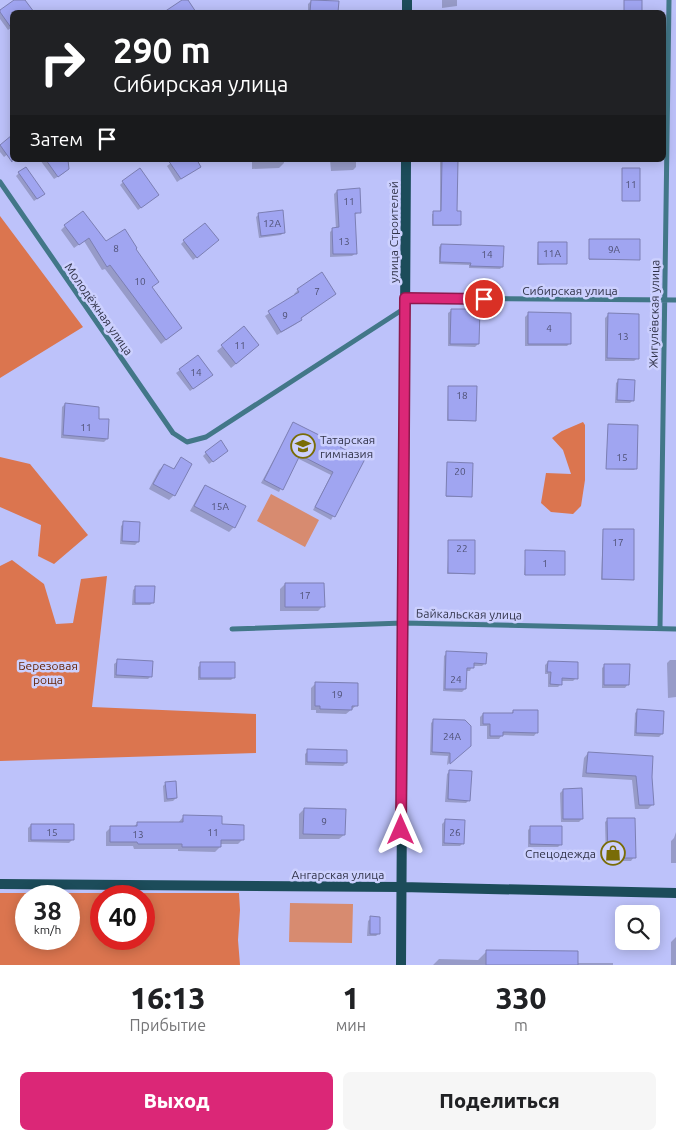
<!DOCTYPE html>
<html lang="ru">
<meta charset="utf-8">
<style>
:root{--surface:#fff;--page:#f6f6f6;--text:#202124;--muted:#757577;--accent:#db2777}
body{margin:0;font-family:Ubuntu,sans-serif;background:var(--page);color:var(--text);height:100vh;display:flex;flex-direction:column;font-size:19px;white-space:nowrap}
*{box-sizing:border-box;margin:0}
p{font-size:16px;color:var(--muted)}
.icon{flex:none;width:28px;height:28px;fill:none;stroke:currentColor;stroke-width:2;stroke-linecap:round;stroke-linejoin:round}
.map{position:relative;height:965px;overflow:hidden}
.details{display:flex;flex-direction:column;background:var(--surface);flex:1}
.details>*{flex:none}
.banner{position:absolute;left:10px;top:10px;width:656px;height:152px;border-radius:8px;box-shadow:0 2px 12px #0003;background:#202124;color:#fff;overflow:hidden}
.fabs{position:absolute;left:615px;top:905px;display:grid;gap:10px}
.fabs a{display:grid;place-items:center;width:45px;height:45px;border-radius:8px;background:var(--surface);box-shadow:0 2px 12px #0003;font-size:25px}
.speed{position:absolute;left:15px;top:885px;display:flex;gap:10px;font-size:25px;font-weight:700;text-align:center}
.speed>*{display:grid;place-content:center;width:65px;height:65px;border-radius:50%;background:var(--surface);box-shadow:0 2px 12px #0003;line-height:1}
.speed small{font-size:12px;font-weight:400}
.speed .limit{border:8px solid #d22;background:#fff;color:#111}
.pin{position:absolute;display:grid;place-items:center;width:42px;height:42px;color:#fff;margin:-21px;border:2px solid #fff;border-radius:50%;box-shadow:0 1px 5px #0007}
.me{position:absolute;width:55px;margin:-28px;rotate:0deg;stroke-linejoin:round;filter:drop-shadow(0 0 4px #0008)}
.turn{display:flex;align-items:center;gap:18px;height:105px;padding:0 20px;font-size:22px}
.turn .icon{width:65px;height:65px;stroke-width:2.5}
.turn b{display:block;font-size:35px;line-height:42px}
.then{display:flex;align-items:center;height:48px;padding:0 20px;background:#0003;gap:10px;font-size:19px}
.eta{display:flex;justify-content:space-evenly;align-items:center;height:85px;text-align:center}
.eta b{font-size:30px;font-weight:800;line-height:35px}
.cta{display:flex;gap:10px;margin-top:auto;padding:10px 20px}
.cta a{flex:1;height:58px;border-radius:8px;background:var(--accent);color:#fff;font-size:20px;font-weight:800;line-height:58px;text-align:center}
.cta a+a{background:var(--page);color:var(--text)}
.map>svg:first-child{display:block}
.green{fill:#d78b70}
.forest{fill:#db754f;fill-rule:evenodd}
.shadow{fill:#0003}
.building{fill:#a0a5f1;stroke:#7c7fb3}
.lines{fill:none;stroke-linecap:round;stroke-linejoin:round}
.street{stroke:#427788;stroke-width:5}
.secondary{stroke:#1c4c5a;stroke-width:10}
.route-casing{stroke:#8e194d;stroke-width:12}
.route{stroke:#db2777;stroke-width:9}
.labels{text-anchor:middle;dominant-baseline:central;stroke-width:5;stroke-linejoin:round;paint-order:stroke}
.number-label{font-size:10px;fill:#4e5074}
.street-label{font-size:12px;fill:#32344a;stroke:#ccd0fe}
.poi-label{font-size:12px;fill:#32344a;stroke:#ccd0fe;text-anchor:start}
.park-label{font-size:12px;fill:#66260a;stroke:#ccd0fe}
</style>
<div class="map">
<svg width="676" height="965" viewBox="0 0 676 965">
<rect width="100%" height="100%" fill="#bdc2fa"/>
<!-- green -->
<path class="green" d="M271,494l48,26 -14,27 -48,-26z
M290,903l63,1 -1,39 -63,-1z"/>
<!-- forest -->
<path class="forest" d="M0,216l83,111 -83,51z
M583,422l2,3v55l-4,26 -8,8 -22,-2 -10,-9 5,-30 25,1 -8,-24 -11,-12 10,-7z
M0,457l30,7 58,71 -34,29 -16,-8 3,-31 -41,-18z
M12,560l32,24 12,40 17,-1 8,-44 26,-3 -15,131 164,7v39l-256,8v-195z
M0,893h239l1,17 -2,30 2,25h-240zM26,896h43v43h-43zM144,896v43h-43v-43z"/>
<!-- shadow -->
<path class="shadow" d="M16,0h7l9,12h-20v15l-4,3 -8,-11v-7z
M185,0l9,12h-28z
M442,0h15v6l-15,2z
M311,1l26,1v10h-29v-8z
M12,138v13l-8,6 -4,-5v-6z
M40,160h27l-3,13 -10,6z
M175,160h20l1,9 -19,13 -10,-16z
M252,160h32v3l-5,5 -27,1z
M330,160h26v7l-3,3 -22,1z
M440,160h16v53l4,11 -2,2h-26v-12l8,-1z
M623,169l16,31 -2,1h-15z
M19,173l21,24 -6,4 -18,-25z
M123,182l35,13 -20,15 -18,-25z
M337,191l23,21 -6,3 2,38 -4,3 -22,1v-25l3,-3h3l-2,-35z
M259,214l25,18 -3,3 -22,3 -3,-21z
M65,226l41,17 45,45 30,40 -20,16 -56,-75 -3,1 -18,-29 -10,7 -13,-18z
M184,241l30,2 -21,17 -12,-16z
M590,241l48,18 -49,1z
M538,243l27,20 -28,2z
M441,245l61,22 -2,2 -31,-1v-3l-30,-1v-17z
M298,290l37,4 -35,25 -4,5 -19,11 -12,-19 30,-20 -1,-2z
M452,310l26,34 -3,3 -27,-1v-33z
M528,314l42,29 -3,3h-42v-29z
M608,315l30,43 -4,3h-29v-43z
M244,328l9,22 -22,18 -14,-17z
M198,357l10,21 -18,13 -14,-18z
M619,380l14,20 -3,3h-15l1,-20z
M448,387l27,33 -1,1h-27z
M65,404l33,16h10l-1,19 -3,3 -43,-4 1,-31z
M293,424l35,17 3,-4 8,10 24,13 -32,60 -18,-10 18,-35 -34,-17 -18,34 -18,-9z
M608,425l27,44 -1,1 -28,-1z
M206,453h18l-15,11 -6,-8z
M181,459l-7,36 -5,5 -20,-11 10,-19 5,-5 9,5z
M447,464l24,32 -1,1h-24z
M205,486l29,41 -5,5 -39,-21 11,-20z
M124,523l14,19 -3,3 -15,-1 1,-18z
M603,530l29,49 -1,1h-30z
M449,541l25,32 -1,1h-26z
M526,552l38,23h-40z
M285,584l38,22 -5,5h-38v-22z
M136,587l17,15 -3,3h-18l1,-15z
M447,653l38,10 -3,3h-10l-2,5h-4l-1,18 -3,3 -19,-1 1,-35z
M670,660h6v37l-8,1 -1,-35z
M118,661l33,15 -3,3 -34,-1v-14z
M548,662l28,16 -3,3h-12v3l-3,3h-10v-13h-3v-9z
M201,664l33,13 -3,3h-33v-13z
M605,665l23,19 -3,4h-23v-20z
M316,683l41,22 -11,9 -30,-1v-3h-5v-22z
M638,710l24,24 -3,3 -25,-1 1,-23z
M513,711l24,21 -3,4 -32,-1 -3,4h-12v-13h-7v-9l3,-3h28z
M434,720l32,29 -19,16 1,-9 -18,-1 1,-32z
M308,751l38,12 -3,3 -38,-1v-11z
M588,753l63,24 2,27 -5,5h-13l-3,-29 -50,-3 2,-19z
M450,771l19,29 -3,3 -21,-1 2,-28z
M166,783l10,15 -3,3 -9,1 -1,-16z
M563,790l19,29 -3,3h-18l-1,-29z
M304,809l40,26 -5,4h-40v-25z
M183,817l60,22 -5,5h-18v3l-5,5 -37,-1v-2h-44l-1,-3h-27v-14l5,-5h22l5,-4h40z
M608,819l26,38 -3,4h-25l-1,-39z
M445,821l18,22 -3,3h-18v-22z
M31,825l41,15 -3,3 -41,-1v-14z
M531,827l30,17 -3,3h-30v-17z
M676,832v31h-5v-22l3,-3z
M371,918l8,15 -3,3h-9l1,-15z
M676,937v28h-5v-23z
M487,951l90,12h36v2h-180l6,-6 39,1z"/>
<!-- building -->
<path class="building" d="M14,0h11l9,12h-22v17l-12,-17v-2z
M182,0h6l8,12h-32z
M311,0l28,1 -1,11h-28z
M624,0h18v12h-18z
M12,135v27l-12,-17z
M46,160h22l1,9 -11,8z
M168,160h29l4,7 -20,12z
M442,160h16l-1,51h4v14h-28v-14h8z
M26,167l19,27 -8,5 -19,-27z
M140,168l19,27 -18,13 -19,-27z
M622,168h18v33h-18z
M360,188l1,25h-6l2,41h-24l-1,-26 7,-1 -2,-37z
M283,210l2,23 -24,3 -3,-23z
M83,211l23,30 19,-12 12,19 -1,1 23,33 -7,5 30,41 -16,12 -56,-75 -3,2 -18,-29 -10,7 -15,-20z
M205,223l14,17 -22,18 -14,-18z
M589,239h51v21l-51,-1z
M538,242h29v22h-29z
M441,244l63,2 -1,21 -33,-1 1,-3 -31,-1z
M322,272l14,22 -35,24 1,2 -21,12 -13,-21 31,-19 -2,-3z
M451,309h29l-1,35h-29z
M528,312l43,1v31h-43z
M608,313l31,1v45l-32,-1z
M244,326l15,19 -23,19 -15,-19z
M198,355l15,20 -20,14 -14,-20z
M618,379l17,1 -1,21 -17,-1z
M448,386h29l-1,35 -28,-1z
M65,403l34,4v12h10l-1,20 -45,-4z
M293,422l36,18 2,-4 12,6 -3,5 25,12 -30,58 -20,-10 18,-35 -33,-17 -17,35 -19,-10z
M608,424l30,1 -1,44h-31z
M221,440l7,11 -15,11 -8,-10z
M181,457l11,7 -17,32 -22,-12 11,-20 10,5z
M447,462l26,1 -1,34 -26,-1z
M205,485l41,21 -11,22 -41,-22z
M123,521l17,1 -1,20 -17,-1z
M603,529h31v51l-32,-1z
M448,540h27v34l-27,-1z
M525,550l40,1v24h-40z
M285,583h39l1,24h-40z
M135,586h20l-1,17h-19z
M446,651l41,2 -1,11 -12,-1v5h-7l-1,21h-21z
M117,659l36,2 -1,16 -36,-2z
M548,661l30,1v17l-16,-1v7l-12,-1 1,-12h-4z
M200,662h35v16h-35z
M604,664h26l-1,21h-25z
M315,682l43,1v23h-6v4l-32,-1v-3h-5z
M637,709l27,2 -1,23 -27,-1z
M513,710h25v23l-35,-1v4h-13v-12h-7v-11h30z
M433,719l32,1 6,6v20l-21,18v-11l-18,-1z
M307,749l40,1v13l-40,-1z
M588,752l65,4 -1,21 2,28h-15l-3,-29 -50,-3z
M449,770l23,1 -2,30 -22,-2z
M176,781l1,17 -10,1 -2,-17z
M582,788l1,31h-20v-30z
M304,808l42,1 -1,26 -42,-1z
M183,815l39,1v8l22,1v15h-23v7h-39v-3h-44l-1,-2h-27v-16h27v-4h46z
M607,818h28l1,40h-28z
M445,819l20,1 -1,24 -20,-1z
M31,824h43v16h-43z
M530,826h32v19l-32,-1z
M370,916l10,1v17h-10z
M486,950l92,1v14h-92z"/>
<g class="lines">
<!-- street -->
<path class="street" d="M0,182l173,251 14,9 19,-5 199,-129
M405,298l271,2
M660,628l9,-628
M232,629l171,-6 273,6"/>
<!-- secondary -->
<path class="secondary" d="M407,12v-12
M0,884l401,3 275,6
M401,965l5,-805"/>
</g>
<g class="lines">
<!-- route casing -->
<g class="route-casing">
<path id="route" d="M401,830l4,-532 79,1"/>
</g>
<!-- route -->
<use href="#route" class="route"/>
</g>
<!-- icons -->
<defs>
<g id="school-ring" transform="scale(1.25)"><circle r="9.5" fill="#ccd0fe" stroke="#796c07" stroke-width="1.5"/><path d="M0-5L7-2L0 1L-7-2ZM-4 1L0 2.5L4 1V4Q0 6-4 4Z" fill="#796c07"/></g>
<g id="shop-ring" transform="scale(1.25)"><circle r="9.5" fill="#ccd0fe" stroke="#796c07" stroke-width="1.5"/><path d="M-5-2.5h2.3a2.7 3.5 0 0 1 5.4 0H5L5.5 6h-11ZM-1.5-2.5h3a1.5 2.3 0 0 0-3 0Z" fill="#796c07"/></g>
</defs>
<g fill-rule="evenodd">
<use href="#school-ring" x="303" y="446"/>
<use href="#shop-ring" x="613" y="853"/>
</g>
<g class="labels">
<!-- number labels -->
<g class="number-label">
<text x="631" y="184">11</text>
<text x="349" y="201">11</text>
<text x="272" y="223">12А</text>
<text x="344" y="241">13</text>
<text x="116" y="248">8</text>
<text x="614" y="249">9А</text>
<text x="552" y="253">11А</text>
<text x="487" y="254">14</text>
<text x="140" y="281">10</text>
<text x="317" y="291">7</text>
<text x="285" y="315">9</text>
<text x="549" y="328">4</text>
<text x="623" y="336">13</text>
<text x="240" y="345">11</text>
<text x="196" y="372">14</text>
<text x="462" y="395">18</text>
<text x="86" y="427">11</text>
<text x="622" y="457">15</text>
<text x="460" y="471">20</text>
<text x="220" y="506">15А</text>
<text x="618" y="542">17</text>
<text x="462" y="548">22</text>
<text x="545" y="563">1</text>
<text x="305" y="595">17</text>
<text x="456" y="679">24</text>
<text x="337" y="694">19</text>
<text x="452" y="736">24А</text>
<text x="324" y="821">9</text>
<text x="52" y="832">15</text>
<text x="213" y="832">11</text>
<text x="455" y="832">26</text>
<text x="138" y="834">13</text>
</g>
<!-- street labels -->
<g class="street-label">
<text transform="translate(393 232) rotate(-90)">улица Строителей</text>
<text x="570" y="290">Сибирская улица</text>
<text transform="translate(99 309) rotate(55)">Молодёжная улица</text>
<text transform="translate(654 314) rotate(-89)">Жигулёвская улица</text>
<text transform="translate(469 614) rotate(1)">Байкальская улица</text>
<text x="338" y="874">Ангарская улица</text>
</g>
<!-- poi labels -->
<g class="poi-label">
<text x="320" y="439">Татарская<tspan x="320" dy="14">гимназия</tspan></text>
<text x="596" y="853" text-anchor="end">Спецодежда</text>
</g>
<!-- park labels -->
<g class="park-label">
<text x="48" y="665">Березовая<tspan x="48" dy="14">роща</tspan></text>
</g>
</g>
</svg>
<div class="fabs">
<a><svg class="icon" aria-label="search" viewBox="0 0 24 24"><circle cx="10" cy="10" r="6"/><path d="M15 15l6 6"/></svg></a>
</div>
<div class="speed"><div>38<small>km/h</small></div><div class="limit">40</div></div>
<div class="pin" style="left:484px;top:299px;background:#d93025"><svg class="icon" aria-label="arrive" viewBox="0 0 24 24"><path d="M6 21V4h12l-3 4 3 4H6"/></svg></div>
<svg class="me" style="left:401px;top:830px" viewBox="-20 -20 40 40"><path d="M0-17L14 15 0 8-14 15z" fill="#db2777" stroke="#fff" stroke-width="4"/></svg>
<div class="banner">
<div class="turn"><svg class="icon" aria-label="right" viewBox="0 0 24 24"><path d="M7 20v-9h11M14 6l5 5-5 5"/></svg><div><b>290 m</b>Сибирская улица</div></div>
<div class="then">Затем<svg class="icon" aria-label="arrive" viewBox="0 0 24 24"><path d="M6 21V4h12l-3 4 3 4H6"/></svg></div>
</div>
</div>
<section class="details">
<div class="eta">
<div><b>16:13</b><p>Прибытие</p></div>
<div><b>1</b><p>мин</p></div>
<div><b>330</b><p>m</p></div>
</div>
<div class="cta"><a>Выход</a><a>Поделиться</a></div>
</section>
